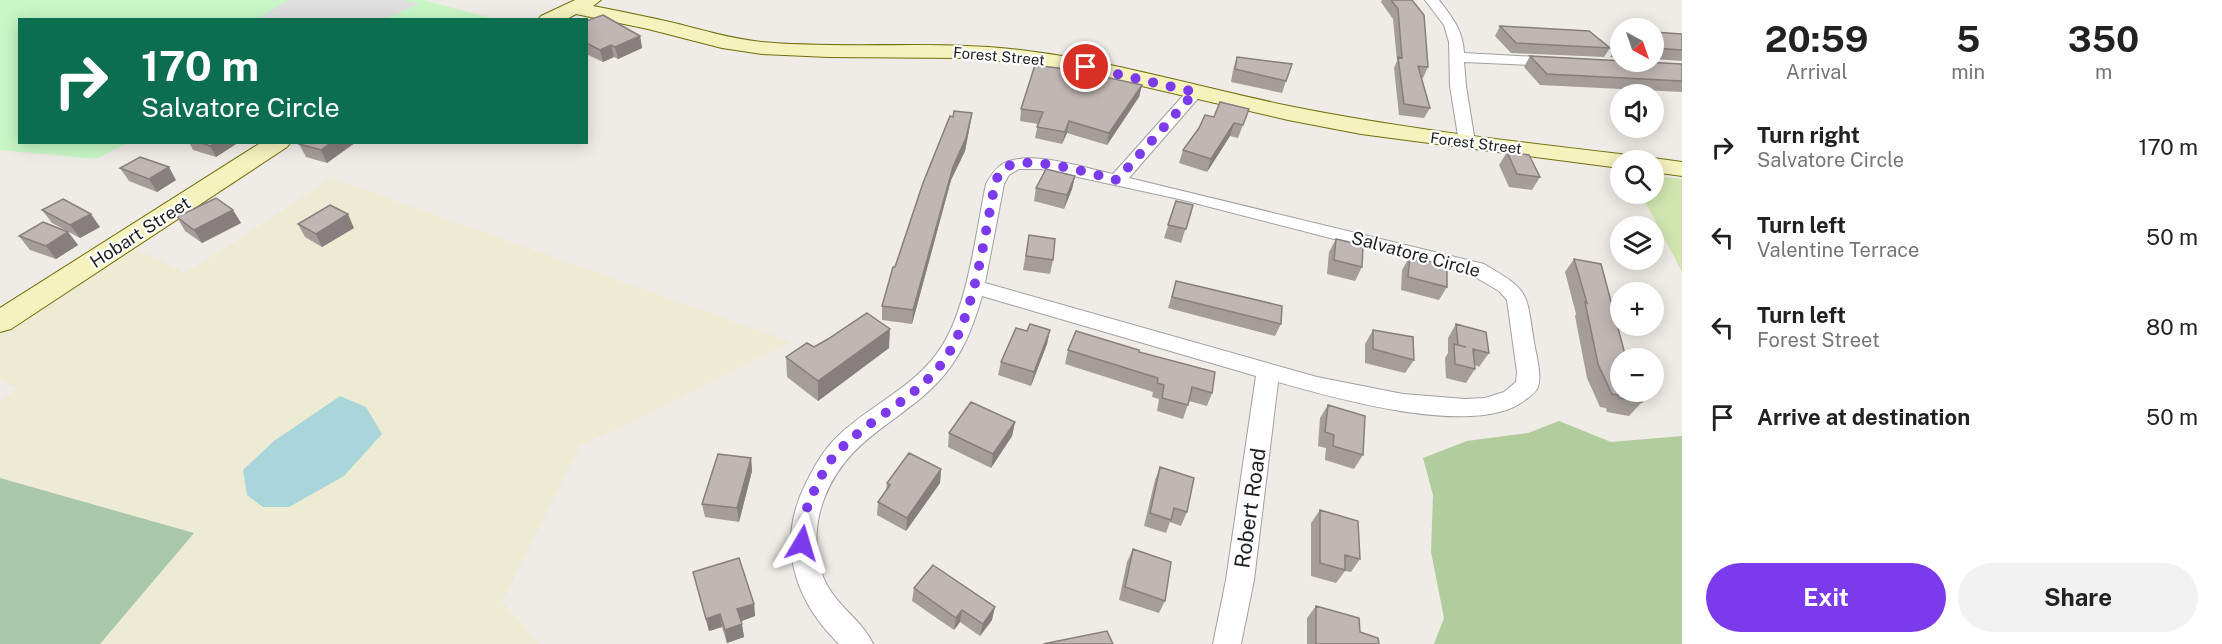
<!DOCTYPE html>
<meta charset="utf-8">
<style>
:root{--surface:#fff;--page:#f2f2f2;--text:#222;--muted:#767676;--accent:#7c3aed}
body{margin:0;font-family:"Public Sans",sans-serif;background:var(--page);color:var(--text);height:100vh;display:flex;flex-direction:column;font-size:22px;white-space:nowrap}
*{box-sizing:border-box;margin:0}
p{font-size:20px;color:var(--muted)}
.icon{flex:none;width:33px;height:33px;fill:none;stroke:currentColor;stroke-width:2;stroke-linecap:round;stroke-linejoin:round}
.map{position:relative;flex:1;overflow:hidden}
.details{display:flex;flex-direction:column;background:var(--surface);width:540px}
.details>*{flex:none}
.guide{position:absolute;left:18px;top:18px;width:570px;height:126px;border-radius:0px;box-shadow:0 3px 15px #0003;background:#0b6e4f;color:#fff;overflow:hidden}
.needle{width:39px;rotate:140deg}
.tools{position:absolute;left:1610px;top:18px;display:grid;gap:12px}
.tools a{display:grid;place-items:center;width:54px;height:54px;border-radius:50%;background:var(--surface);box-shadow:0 3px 15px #0003;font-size:30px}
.pin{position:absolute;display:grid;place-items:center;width:51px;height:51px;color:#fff;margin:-26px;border:3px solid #fff;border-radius:50%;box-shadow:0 2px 6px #0007}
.me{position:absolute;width:66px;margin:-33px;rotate:7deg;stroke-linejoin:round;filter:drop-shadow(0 0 4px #0008)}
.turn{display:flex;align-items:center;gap:21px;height:126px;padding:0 24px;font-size:27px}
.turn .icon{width:78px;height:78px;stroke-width:2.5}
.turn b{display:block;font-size:42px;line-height:51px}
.eta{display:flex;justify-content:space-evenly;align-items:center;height:102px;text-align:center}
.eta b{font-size:36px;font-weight:700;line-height:42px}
.action{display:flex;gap:12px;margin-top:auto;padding:12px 24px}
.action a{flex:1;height:69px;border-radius:36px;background:var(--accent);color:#fff;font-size:24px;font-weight:700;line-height:69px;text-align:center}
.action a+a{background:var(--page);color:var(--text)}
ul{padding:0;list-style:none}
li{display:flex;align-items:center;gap:18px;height:90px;padding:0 24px}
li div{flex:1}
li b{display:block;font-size:22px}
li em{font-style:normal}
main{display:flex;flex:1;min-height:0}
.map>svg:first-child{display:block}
.farmland{fill:#edebd3}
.grass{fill:#d1e6af}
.forest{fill:#b1cc9d}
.cemetery{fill:#a9c7a9}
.park{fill:#c8f6c6}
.parking{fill:#dfdfdf}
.water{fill:#a9d6da}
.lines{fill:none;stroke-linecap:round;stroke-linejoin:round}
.street-casing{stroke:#a0a0a0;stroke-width:2}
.secondary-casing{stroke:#716f0b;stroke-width:2}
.street{fill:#fff;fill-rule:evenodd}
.secondary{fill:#f6f2be;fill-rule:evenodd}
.wall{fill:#a59d9a}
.shaded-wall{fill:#867f7d}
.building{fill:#c0b6b3;stroke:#867f7d;stroke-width:1.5}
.route{stroke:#7c3aed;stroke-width:10;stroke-dasharray:0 18}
.labels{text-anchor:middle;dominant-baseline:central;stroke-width:4.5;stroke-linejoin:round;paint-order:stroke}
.far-street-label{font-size:15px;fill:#1f1f1f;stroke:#fff}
.street-label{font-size:18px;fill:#1f1f1f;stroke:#fff}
.near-street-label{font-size:21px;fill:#1f1f1f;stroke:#fff}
</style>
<main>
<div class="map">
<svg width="1682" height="644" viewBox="0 0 1682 644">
<rect width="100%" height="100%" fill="#efebe6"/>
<!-- farmland -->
<path class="farmland" d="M332,178l459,164 -173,87 -38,16 -78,157 38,42h-440l94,-111 -194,-55v-77l17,-12 -17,-9v-48l131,-85 55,26z"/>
<!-- grass -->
<path class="grass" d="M1653,176l29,3v93l-41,-78h12z"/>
<!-- forest -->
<path class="forest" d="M1559,421l52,21 71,-6v208h-248l10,-26 -13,-66 2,-57 -10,-37 44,-17 61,-8z"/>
<!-- cemetery -->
<path class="cemetery" d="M0,478l194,55 -94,111h-100z"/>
<!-- park -->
<path class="park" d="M0,0h423l72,19 -475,1v122l107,1 -31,16 -96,-9z"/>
<!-- parking -->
<path class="parking" d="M289,0h113l17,4 -35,15h-128z"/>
<!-- water -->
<path class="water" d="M340,396l26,11 16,27 -38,42 -55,31h-26l-16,-12 -4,-25 31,-29z"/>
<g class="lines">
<!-- street casing -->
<g class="street-casing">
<path id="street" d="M1425,0h14c13,17 24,30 25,53l91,5 7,4 -7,4 -91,-4 2,24 9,56 -2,4 -6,1 -8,-5 -9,-56 -1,-44 -5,-17z
M1195,87l6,2 2,3 -2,3 -72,83 355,86c46,27 42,27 50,78 2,13 8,32 4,45 -2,6 -8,9 -13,13 -48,39 -191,-2 -247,-18l-24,198 -13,64h-28l13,-64 30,-204 -274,-80c-8,28 -18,55 -37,78 -41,49 -96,60 -121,125 -9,24 -10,48 -3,72 10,33 41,47 52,73h-34c-46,-45 -63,-102 -33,-161 9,-18 18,-34 33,-48 33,-31 79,-50 103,-89 26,-41 34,-114 44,-162 4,-7 8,-14 15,-19 26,-17 82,3 112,9l76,-85zM1019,169h22l138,30 291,75 29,17 8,9 10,72 -1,10 -12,10 -19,6 -20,1 -62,-5 -86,-17 -332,-94 19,-99 5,-9z"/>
</g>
<!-- secondary casing -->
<g class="secondary-casing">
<path id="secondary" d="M575,0h26l-8,6c26,5 51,10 77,16 30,7 60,17 92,20 88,8 178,-3 266,9 88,11 174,37 261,55 109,22 220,35 331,48l9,2 3,4h-12v8l-259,-34 -73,-14 -185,-43 -75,-14 -66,-5 -134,-1 -66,-3 -40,-6 -74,-19 -72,-15 -11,6h-27l3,-4z
M262,142h29l-4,5 -276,182 -11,3v-24z
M1653,158l29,4v14l-29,-4v-12h-9z"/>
</g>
<!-- street -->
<use href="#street" class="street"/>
<!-- secondary -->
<use href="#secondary" class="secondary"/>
</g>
<!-- wall -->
<path class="wall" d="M1382,0h30l16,67 -5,11h-2l9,30 -6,10 -25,-3 -5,-47 3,-7 -4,-42 -12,-17z
M586,21l54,15 2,12 -24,11 -4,-2 -11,5 -17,-8z
M1500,26l110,22 -6,9 -93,-4 -16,-17z
M1653,32l29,2v27l-29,-2z
M1620,43v15l-10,-1 7,-10z
M1530,56l152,8v28l-142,-7 -16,-18z
M1237,57l49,24 -4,12 -51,-11 2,-12z
M1069,82l29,5 44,-2 -3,12 -32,48 -40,-12 -5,11 -27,-6 3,-14 -18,-3 1,-12z
M1249,109l-11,29 -8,-2 -23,36 -28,-9 4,-13 31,-33z
M972,113l-2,12 -5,26 -14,29 -39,144 -30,-4v-14l13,-39 58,-150z
M189,142h50l-23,15 -23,-7z
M356,142l-29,21 -21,-6 -7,-13z
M1507,152l33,25 -8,13 -23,-3 -10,-22z
M120,168l56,12 -19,12 -28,-11z
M1075,176l-3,13 -8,20 -30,-8 2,-13z
M1176,201l17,4 -12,38 -17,-5z
M42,210l58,17 -20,11 -28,-15z
M233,210l8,13 -39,20 -17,-12 -8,-14z
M298,224l56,4 -32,19 -17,-10z
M68,232l10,13 -22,14 -26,-9 -11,-14z
M1029,235l24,25 -3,14 -27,-4z
M1336,239l26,28 -7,14 -28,-7 2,-22z
M1410,256l37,31 -8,13 -38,-10 1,-20z
M1574,259l46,99 23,39 -3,2 2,3 -13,14 -22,-4 -1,-4 -6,-1 -13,-29 -12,-62 1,-2 -11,-42z
M1176,281l105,43 -6,12 -107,-28z
M1456,324l33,29 -10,14 -4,-2v4l-9,14 -20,-5 -1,-20 3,-5v-15z
M1050,330l-3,14 -16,42 -33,-11 3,-13z
M1373,330l41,30 -9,13 -40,-10v-19z
M814,347l75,1 -71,53 -31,-24 -1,-20z
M1068,350l71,2 73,41 -5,13 -18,-5 -6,18 -26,-8 2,-12 -7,-2 1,-5 -88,-28z
M1328,405l35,50 -9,14 -29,-9 1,-12 -8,-2 2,-28z
M1015,422l-3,14 -21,32 -43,-21 1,-14z
M751,458l1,13 -13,51 -34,-5 -3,-13z
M1160,467l27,45 -6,14 -11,-4 -4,11 -22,-7 11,-46z
M941,469l-1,14 -34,48 -29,-16 1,-13 8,-12 1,-7z
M1320,510l40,49 -9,13 -6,-1 -9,12 -25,-7v-53z
M1133,549l32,52 -6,12 -40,-13 8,-38z
M693,572l61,32 1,12 -14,5 3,16 -17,6 -5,-16 -13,4z
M914,588l78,32 -12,16 -20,-14 -6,8 -42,-29z
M1316,606l44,26 19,12h-72v-26z"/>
<!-- shaded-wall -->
<path class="shaded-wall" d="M640,36l2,12 -24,11 -3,-12z
M611,45l3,12 -11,5 -3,-12z
M1142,85l-3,12 -32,48 2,-12z
M972,113l-2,12 -5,26 -14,29 -39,144 1,-14 40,-143z
M1069,121l-2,12 -5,11 3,-12z
M1234,123l-4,13 -23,36 4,-13z
M216,142h23l-23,15 -6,-11z
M332,142h24l-29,21 -6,-13z
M169,167l7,13 -19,12 -8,-13z
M1075,176l-3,13 -8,20 3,-14z
M233,210l8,13 -39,20 -8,-13z
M91,214l9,13 -20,11 -10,-13z
M348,214l6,14 -32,19 -6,-13z
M68,232l10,13 -22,14 -10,-13z
M890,329l-1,19 -71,53v-20z
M1050,330l-3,14 -16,42 3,-14z
M1015,422l-3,14 -21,32 2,-14z
M751,458l1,13 -13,51 -2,-14z
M941,469l-1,14 -34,48 1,-13z
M754,604l1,12 -16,6 -2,-13z
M995,607l-3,13 -12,16 3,-12z
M962,610l-2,12 -6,8 2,-12z
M720,614l2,13 -13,4 -3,-12z
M742,624l2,13 -17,6 -2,-13z"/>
<!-- building -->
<path class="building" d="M1391,0h21l12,15 4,52 -10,-1 12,42 -26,-4 -6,-47 4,1 -4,-49z
M603,15l37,21 -25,11 -4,-2 -11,5 -14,-7v-22z
M1500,26l89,5 21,17 -94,-5z
M1653,32l29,2v16l-29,-2z
M1530,56l152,8v17l-135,-7z
M1237,57l55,7 -6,17 -51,-12z
M1035,65l37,5 -3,12 29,5 7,-10 37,8 -33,48 -40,-12 -4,11 -28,-5 6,-15 -22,-3z
M1220,102l29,7 -6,16 -9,-2 -23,36 -28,-9 16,-22 6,-13 9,2z
M954,111l18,2 -6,25 -13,29 -40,143 -31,-4 11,-39h2l28,-84 27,-67 3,1z
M199,142h17l-6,4z
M302,142h30l-11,8 -22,-6z
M1507,152l22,3 11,22 -23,-3z
M140,157l29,10 -20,12 -29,-11z
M1046,169l29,7 -8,19 -31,-7z
M216,198l17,12 -39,20 -17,-13z
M63,199l28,15 -21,11 -28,-15z
M1176,201l17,4 -7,24 -18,-4z
M330,205l18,9 -32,20 -18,-10z
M43,222l25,10 -22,14 -27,-10z
M1029,235l26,4 -2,21 -27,-4z
M1336,239l27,6 -1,22 -28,-7z
M1410,256l37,10v21l-39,-10z
M1574,259l27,5 25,94h-6v34h20l3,5 -4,-1 3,6 -23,-4 -1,-3 -6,-1 -14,-30 -13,-62 2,1z
M1176,281l106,25 -1,18 -109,-27z
M867,313l23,16 -72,52 -32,-24 21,-14 7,4 14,-8z
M1030,324l20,6 -16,42 -33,-10 15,-34 11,3z
M1456,324l30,8 3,21 -16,-4 2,20 -20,-5 -1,-20 12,3 -8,-2z
M1373,330l40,7 1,23 -41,-11z
M1076,331l63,19v2l76,20 -3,21 -20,-6 -4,18 -26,-7 2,-13 -7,-2 1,-5 -90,-28z
M971,402l44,20 -22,32 -44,-21z
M1328,405l37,11 -2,39 -30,-9 1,-11 -9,-3z
M909,453l32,16 -34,49 -29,-16 12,-17 -3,-2z
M718,454l33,4 -14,50 -35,-4z
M1160,467l34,11 -7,34 -13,-4 -3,12 -21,-7z
M1320,510l38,11 2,38 -15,-4v15l-25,-7z
M1133,549l38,13 -6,39 -40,-14z
M739,558l15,46 -17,5 5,15 -17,6 -5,-16 -14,5 -13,-47z
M933,565l62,42 -12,17 -21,-14 -6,8 -42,-30z
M1316,606l43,12 1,14 18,6 1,6h-63z
M1107,631l6,13h-70z"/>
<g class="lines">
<!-- route -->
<path class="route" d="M802,543c-1,-17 4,-36 12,-52 6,-12 12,-26 21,-36 33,-38 89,-58 115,-104 26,-46 34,-114 45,-167 2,-6 4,-12 10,-16 22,-15 86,6 112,12l78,-88 -109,-25"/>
</g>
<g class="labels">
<!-- far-street labels -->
<g class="far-street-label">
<text transform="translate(999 56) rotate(5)">Forest Street</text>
<text transform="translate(1476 143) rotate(7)">Forest Street</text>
</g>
<!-- street labels -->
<g class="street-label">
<text transform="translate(140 232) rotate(-33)">Hobart Street</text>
<text transform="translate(1416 254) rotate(15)">Salvatore Circle</text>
</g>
<!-- near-street labels -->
<g class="near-street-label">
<text transform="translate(1250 508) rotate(-82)">Robert Road</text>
</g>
</g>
</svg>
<div class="tools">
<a><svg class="needle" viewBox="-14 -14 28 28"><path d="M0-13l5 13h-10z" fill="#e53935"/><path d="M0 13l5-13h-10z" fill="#767676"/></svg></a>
<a><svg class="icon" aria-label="sound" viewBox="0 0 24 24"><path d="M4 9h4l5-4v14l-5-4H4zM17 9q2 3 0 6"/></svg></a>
<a><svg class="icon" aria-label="search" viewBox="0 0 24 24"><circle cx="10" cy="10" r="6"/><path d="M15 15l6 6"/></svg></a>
<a><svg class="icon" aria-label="layers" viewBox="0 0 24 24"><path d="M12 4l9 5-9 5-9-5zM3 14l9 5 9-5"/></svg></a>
<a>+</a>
<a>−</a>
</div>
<div class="pin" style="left:1086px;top:67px;background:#d93025"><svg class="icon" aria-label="arrive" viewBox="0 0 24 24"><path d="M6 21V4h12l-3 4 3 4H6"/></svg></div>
<svg class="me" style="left:802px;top:543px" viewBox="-20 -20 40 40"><path d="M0-17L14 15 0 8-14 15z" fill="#7c3aed" stroke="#fff" stroke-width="4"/></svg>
<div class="guide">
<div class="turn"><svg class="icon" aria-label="right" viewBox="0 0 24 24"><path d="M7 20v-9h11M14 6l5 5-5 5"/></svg><div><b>170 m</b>Salvatore Circle</div></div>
</div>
</div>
<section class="details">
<div class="eta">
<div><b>20:59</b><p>Arrival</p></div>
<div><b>5</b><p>min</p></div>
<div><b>350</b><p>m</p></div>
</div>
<ul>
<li><svg class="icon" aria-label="right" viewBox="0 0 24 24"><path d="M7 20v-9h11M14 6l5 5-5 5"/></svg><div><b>Turn right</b><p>Salvatore Circle</p></div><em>170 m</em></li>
<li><svg class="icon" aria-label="left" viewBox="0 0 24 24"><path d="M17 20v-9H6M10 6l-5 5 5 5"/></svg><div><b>Turn left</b><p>Valentine Terrace</p></div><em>50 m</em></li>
<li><svg class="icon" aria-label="left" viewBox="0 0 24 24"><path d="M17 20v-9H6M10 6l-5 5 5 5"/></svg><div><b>Turn left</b><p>Forest Street</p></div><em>80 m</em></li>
<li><svg class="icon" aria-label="arrive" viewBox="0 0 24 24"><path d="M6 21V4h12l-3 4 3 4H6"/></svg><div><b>Arrive at destination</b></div><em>50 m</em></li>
</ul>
<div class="action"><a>Exit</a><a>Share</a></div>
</section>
</main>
